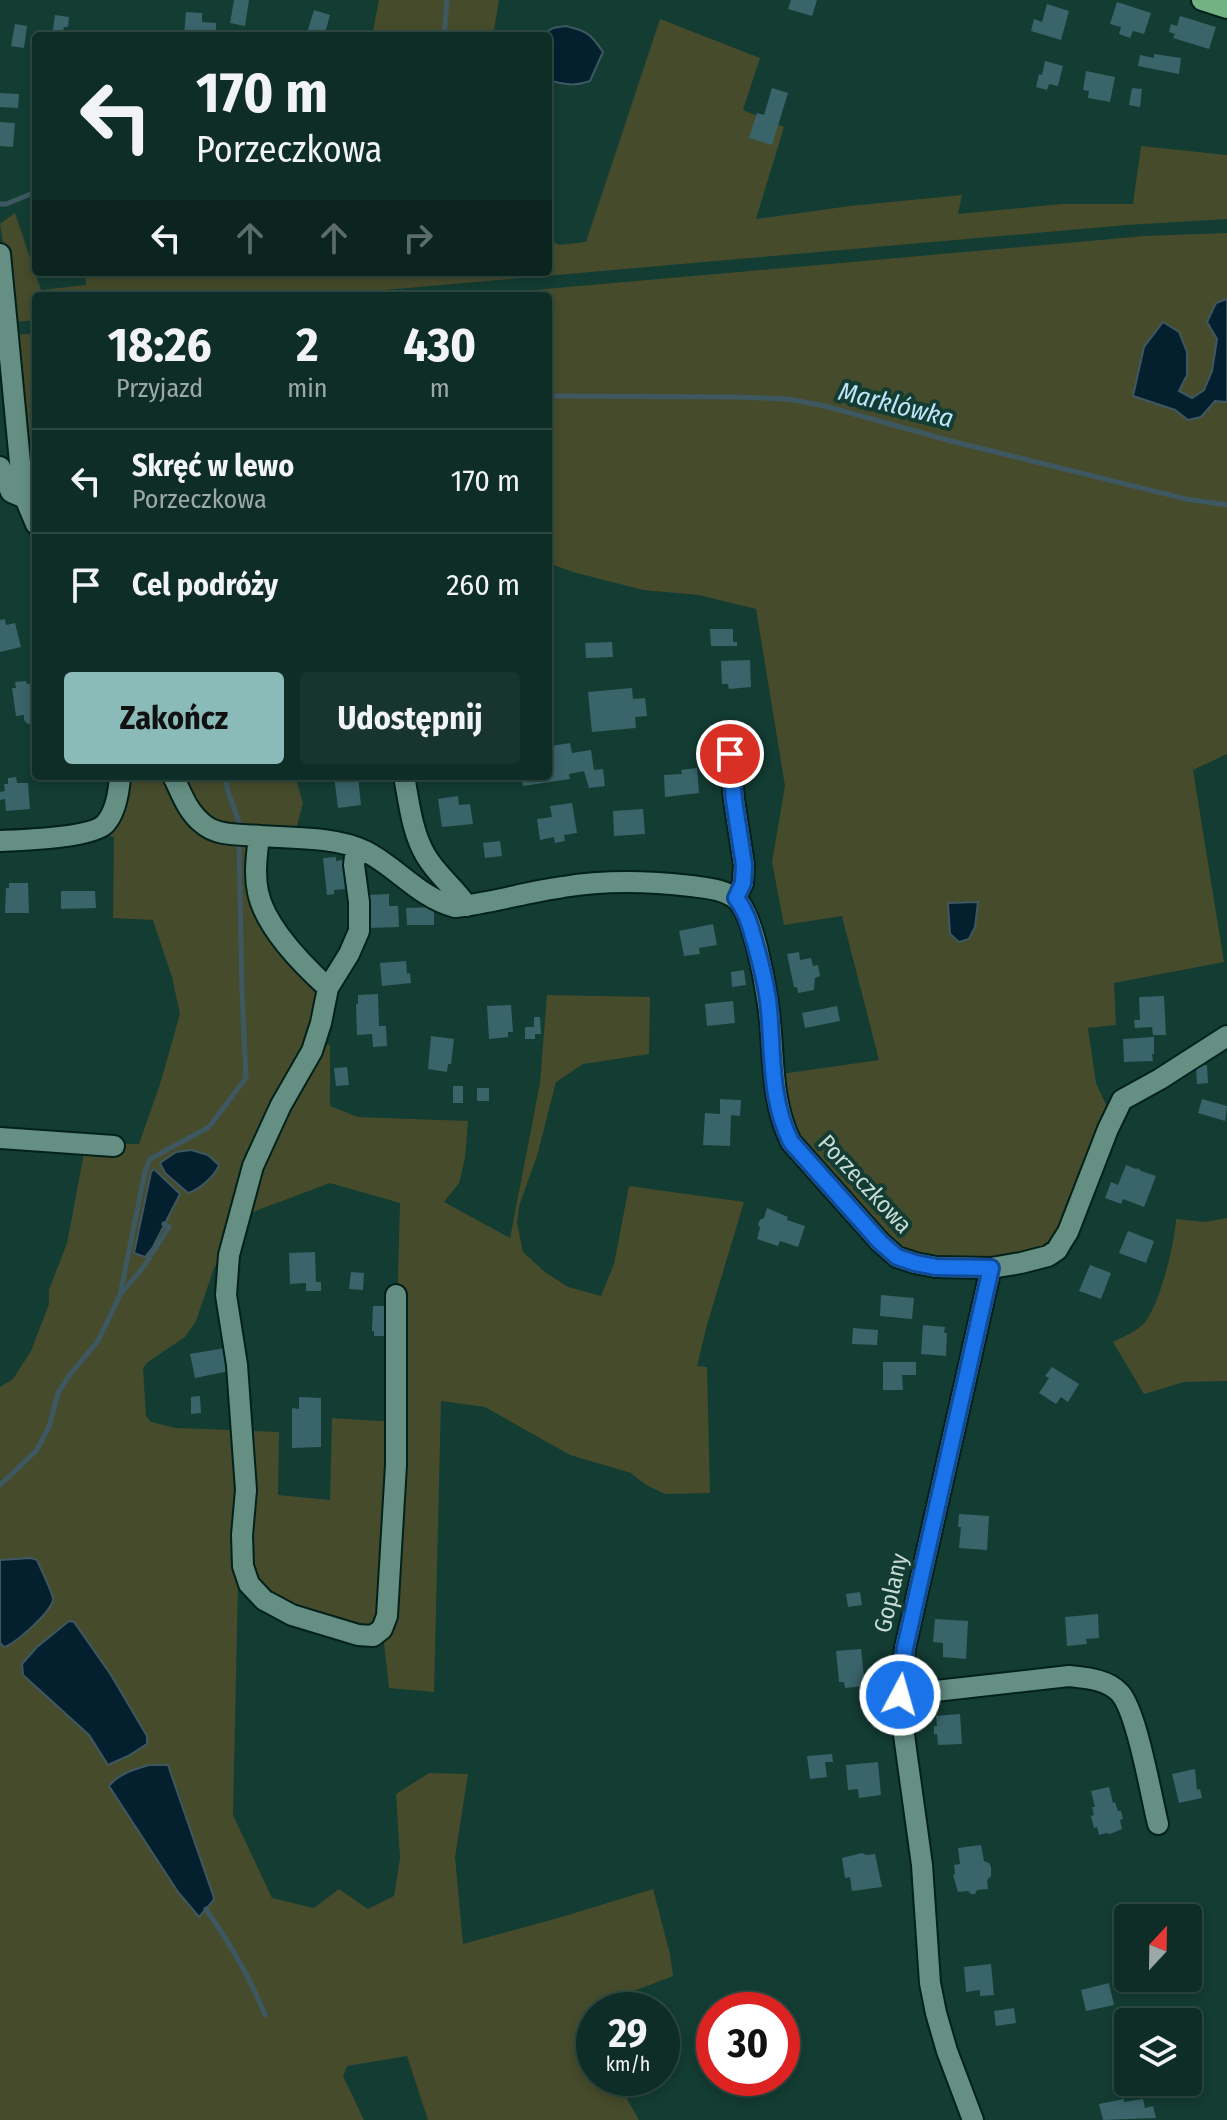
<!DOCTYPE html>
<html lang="pl">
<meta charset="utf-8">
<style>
:root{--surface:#0e2d26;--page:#17352e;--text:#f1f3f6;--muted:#9ba8a7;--line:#2e4943;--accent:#8bbbb9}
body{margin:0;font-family:"Fira Sans Condensed",sans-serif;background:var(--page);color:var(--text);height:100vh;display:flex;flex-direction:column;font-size:30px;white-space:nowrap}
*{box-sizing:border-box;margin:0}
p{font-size:26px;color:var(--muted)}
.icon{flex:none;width:44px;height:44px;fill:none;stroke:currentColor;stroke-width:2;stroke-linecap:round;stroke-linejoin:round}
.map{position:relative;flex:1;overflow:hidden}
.details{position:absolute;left:32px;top:292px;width:520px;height:488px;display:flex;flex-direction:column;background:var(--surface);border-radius:8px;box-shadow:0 4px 12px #0003,0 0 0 2px var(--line)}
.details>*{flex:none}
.banner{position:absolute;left:32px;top:32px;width:520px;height:244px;border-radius:8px;box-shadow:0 4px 12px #0003,0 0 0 2px var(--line);background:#0e2d26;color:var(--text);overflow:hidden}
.needle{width:52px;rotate:22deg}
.buttons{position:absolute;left:1114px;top:1904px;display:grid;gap:16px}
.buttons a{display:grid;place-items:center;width:88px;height:88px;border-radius:8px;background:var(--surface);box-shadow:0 4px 12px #0003,0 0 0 2px var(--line);font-size:40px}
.speed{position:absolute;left:576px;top:1992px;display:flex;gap:16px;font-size:40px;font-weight:700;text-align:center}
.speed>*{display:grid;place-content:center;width:104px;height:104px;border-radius:50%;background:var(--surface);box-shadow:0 4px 12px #0003,0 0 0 2px var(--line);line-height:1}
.speed small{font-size:20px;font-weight:400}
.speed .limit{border:12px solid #d22;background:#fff;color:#111}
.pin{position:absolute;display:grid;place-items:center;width:68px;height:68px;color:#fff;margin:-34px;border:4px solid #fff;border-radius:50%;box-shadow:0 2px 8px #0007}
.me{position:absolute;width:88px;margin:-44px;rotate:6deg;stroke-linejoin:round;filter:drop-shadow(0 0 6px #0008)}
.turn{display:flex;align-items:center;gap:28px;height:168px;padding:0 32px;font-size:36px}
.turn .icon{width:104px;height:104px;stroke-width:2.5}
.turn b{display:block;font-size:56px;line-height:68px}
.lanes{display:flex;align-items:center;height:76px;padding:0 32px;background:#0003;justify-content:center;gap:40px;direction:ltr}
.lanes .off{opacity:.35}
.eta{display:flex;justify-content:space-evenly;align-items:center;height:136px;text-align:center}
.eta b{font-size:48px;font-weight:700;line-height:56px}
.action{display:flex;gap:16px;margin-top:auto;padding:16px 32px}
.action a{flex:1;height:92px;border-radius:8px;background:var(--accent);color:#111;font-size:32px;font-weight:700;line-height:92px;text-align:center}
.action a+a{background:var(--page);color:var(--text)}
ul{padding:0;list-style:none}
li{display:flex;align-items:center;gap:24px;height:104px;padding:0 32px;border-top:2px solid var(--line)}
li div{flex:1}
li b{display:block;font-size:30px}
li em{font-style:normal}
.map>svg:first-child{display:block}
.green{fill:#464b2c;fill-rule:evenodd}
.water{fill:#04202f;stroke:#3e5861;stroke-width:2}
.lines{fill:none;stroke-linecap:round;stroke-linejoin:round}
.stream{stroke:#3e5861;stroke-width:5}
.building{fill:#39646a}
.minor-casing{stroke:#02211a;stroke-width:24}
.major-casing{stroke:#02211a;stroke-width:24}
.minor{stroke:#658f83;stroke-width:20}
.major{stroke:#74b183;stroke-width:20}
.route-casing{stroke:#114b97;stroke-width:20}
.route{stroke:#1a73e8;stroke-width:14}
.labels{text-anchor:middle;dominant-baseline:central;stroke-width:8;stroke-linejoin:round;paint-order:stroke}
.street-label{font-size:24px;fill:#c7dcd6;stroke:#133c32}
.water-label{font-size:26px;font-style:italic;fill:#bfe5fc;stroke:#133c32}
</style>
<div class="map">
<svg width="1227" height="2120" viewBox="0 0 1227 2120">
<rect width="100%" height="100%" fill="#133c32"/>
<!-- green -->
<path class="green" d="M379,0h120l-6,36h-121z
M660,19l100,39 -17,52 41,17 -28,92 94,-13 112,-11 -4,19 104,-10h71l8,-58 86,9v64l-100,6 -811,71h-280v24l-20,2 -16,-98 15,-11 26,77 45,-5 -1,-13h463v-34l11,7 27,-3z
M1227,233v66l-11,4c0,22 3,72 -13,88 -3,3 -7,5 -11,7l-13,-7 -45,6 67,20 14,-16 12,1v352l-34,16 31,192 -110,21 2,42 -28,3 8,55 12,26 -46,118 -17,20 -30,12 -46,2 -61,-7 -31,-25 -84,-100 -12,-55 98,-14 -37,-144 -58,9 -12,-63 13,-76 -29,-177 -57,-14 -56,-5 -70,-18 -25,-9v-267h-81l678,-60z
M36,333v162l-5,-10 -14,-150z
M126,776h39l20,41 65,25 6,67 63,88v46l11,2v61l28,11 110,4 -3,37 -6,25 -15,19 66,36 30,-155 7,-88 103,2 -1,57 -66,10 -27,18 -19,74 -18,50 -2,17 6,29 22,20 23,15 33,9 13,-32 15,-78 115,16 -37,123 -10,41 10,1 3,126 -45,1 -19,-9 -15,-12 -61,-18 -85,-48 -44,-6 -7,291 -45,-4 -5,-46 -12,-14 -49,-9 -85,-36 -5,232 39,83 42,10 25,-19 29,20 26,-13 6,-38 -4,-64 33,-21 39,1 -13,83 8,87 102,-28 88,-27 17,65 3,22 -68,26 -8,8h-3v3l-6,6 6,14v45h21l24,42h-211l-21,-64 -60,10 -4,10 21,44h-364v-477l4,4c22,-6 34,-39 45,-58l-12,-29 -6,-2 -31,2v-173l13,-8 18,-28 18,-47v-14l18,-47 18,-95 37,-4h17l22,-63 19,-67 -8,-37 -19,-57 -40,-2 1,-81 -5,-1zM191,1150l17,5 9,15 -22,21 -7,2 -23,-20 -5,-10zM154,1170l23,29 -13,25 -30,29 17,-81zM330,1183l70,20 -6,219 -62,-4 -2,82 -52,-5 1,-63 -103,-4 -25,-6 -5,-6 -3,-48 5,-6 37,-25 11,-16 18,-53 33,-54zM70,1621l4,1 37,53 36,61 -58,-1 -66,-59 14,-29zM149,1765l29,25 35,111 -14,15 -21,-24 -68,-106c8,-12 25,-17 39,-21z
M181,776h114l8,27 -7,26c-26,-1 -80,3 -98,-19 -7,-8 -12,-24 -17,-34z
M1227,1218v163l-43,1 -40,12 -31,-52c10,-5 25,-11 32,-20 15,-19 30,-79 31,-103l29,3z"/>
<!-- water -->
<path class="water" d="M566,26c21,5 25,8 37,26l-13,29c-15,6 -27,3 -42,-1v-44h-3c4,-9 12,-9 21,-10z
M1227,299v103l-12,-1 -14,16 -13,3 -13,-10 -42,-14 11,-49 19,-25 16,10 8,20v23l-8,16 13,7 12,-8 8,-19 5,-32 -10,-17 9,-19z
M978,902l-3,25 -6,12 -10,3 -9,-8 -2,-31z
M191,1150l17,5 11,10c-4,11 -20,25 -31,28l-23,-20 -5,-10 16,-11z
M154,1169l26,25 -27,53 -8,10 -11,-4 17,-81z
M31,1558l6,2c3,8 17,35 16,40 -2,12 -38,44 -49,47l-4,-4v-83z
M69,1621l5,1 37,53 36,61v8l-19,12 -20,9 -19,-30 -66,-60 -1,-11 15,-17z
M149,1765h19l46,133 -1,3 -14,16 -21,-25 -69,-106c9,-12 26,-17 40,-21z"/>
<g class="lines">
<!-- stream -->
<path class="stream" d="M444,36l3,-36
M0,204h6l30,-12
M35,366h1
M548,396l189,1 51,2 37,7 126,35 235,58 41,6
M225,776l3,15 11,31
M120,1295l25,-123 5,-13 59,-32 37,-49 -4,-87 -3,-148
M0,1485l36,-34 13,-24 9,-34 10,-16 30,-36 22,-46 24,-29 25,-39 -5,-3
M206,1909c23,33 44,68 59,106"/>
</g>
<!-- building -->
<path class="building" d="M234,0h15l-4,26 -15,-3z
M791,0h26l-5,16 -24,-7z
M1117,2l34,11 -7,21 -11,-3 -3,7 -11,-4 2,-7 -11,-3z
M1047,4l22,7 -8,29 -30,-9 3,-12 8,3z
M314,10l16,5 -5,18 7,3h-26z
M186,12l16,1v9l14,1v13h-32z
M55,15l14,2 -1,10h-4l-2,9h-10z
M1180,16l36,11 -7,22 -36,-11 2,-4 -6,-2 2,-8 6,2z
M15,24l12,2 -3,22 -13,-2z
M1154,54l27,4 -2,16 -41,-8 2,-11 14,3z
M1045,61l18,5 -5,20 -9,-2 -2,6 -11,-3 3,-13 3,1z
M1086,71l29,6 -5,25 -22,-4 1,-7 -6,-1z
M772,88l16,5 -16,52 -23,-7 8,-25 7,2z
M1132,88l10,1 -2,18 -11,-2z
M0,93l19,1 -1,14 -18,-1z
M0,122l15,1 -2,24 -13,-1z
M5,619l1,6 9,-2 6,24 -21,5v-32z
M710,629h23v13h4v4h-26z
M612,642l1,15 -27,1 -1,-15z
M750,660l1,27 -22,2 -1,-5h-6l-1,-23z
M26,681l1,3 9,-1v36l-3,4 -5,1 -4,-4v-5l-8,1 -4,-28h4l-1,-6z
M632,688l1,11 12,-1 2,18 -12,1 1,11 -44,4 -4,-40z
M570,743l2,10 19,-3 3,20 9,-1 2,17 -16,2 -5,-17 -15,3 1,5 -47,7 -2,-10h27v-19l5,-1 -2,-10z
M697,768l2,25 -34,4 -1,-22 18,-1 -1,-4z
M334,776h24l3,29 -23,3z
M16,777l1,6h11l2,26 -24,2 -1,-12 -5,1v-8l5,-1 -1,-7h4v-6z
M458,796l1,9 11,-1 3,20 -31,3 -4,-28z
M572,803l5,30 -13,2 1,6 -10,2 -1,-6 -14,3 -3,-21 15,-2 -2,-11z
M643,809l2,25 -31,2 -1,-25z
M500,841l2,15 -17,2 -2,-15z
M336,857v4l7,-1 2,29 -11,1v4l-7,1 -4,-37z
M9,883h19l1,30h-24l1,-25h3z
M61,891h34l1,17 -35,1z
M389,894v12h9l1,21 -31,1 -1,-33z
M434,907v18h-27l-1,-17z
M713,924l4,21 -18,3 1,6 -16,2 -5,-25z
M799,952l1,8 11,-2 2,8 5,-1 2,11 -5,2 -1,12 -16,3 -1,-6h-3l-7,-33z
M406,961l1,13 3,-1 1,10 -29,3 -2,-23z
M744,970l2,15 -14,2 -1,-15z
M378,994l1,32h7l1,20 -14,1 -1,-13 -15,1 -1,-31h2v-9z
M1164,996l2,39h-13l-1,-8 -17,1 -1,-8h6l-1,-23z
M733,1001l2,22 -28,3 -2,-22z
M511,1005l2,27h-5v5l-19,2 -2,-33z
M837,1006l3,15 -35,7 -3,-15z
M534,1017h6l1,17h-6v5h-10v-12h9z
M431,1036l23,3 -3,25h-3l-1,8 -19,-3z
M1154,1037v17h-2l1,7 -29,1 -1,-23z
M1207,1065l1,18 -11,1 -1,-18z
M347,1067l2,18 -13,1 -2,-18z
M453,1086h10v17h-10z
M477,1088h12v13h-12z
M720,1099l21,1 -1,16 -9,-1 -1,31 -27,-1 2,-32 15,1z
M1202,1099l25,7 -2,15 -27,-8z
M1126,1165l10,4 2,-1 3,3 15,5 -12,31 -21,-8 -2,5 -16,-6 6,-16 7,3z
M767,1208l21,9 -1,3 18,6 -7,21 -18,-6 -2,5 -21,-7 3,-11 -2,-4 2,-4 4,-2z
M1128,1231l26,10 -8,22 -27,-10z
M315,1252l1,30h5v9h-15v-8l-16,1 -1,-31z
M1090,1265l21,8 -10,26 -22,-8z
M351,1272l13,1 -1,17 -14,-1z
M881,1295l33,3 -2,21 -32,-3z
M373,1306h16l-1,30h-14v-5h-2z
M923,1325l22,2 -1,6h3l-1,23 -25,-2z
M853,1328l25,2 -1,15 -25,-1z
M225,1348l4,23 -34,7 -5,-24z
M883,1362h33v13h-14l1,15h-20z
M1052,1367l27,17 -11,18 -7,-5 -5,7 -17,-11 10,-15 -4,-2z
M200,1396l1,17 -10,1v-17z
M299,1397l22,1v49l-29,1v-40l7,1z
M959,1514l30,2 -2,34 -28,-2 2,-21h-3z
M860,1592l2,13 -14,2 -2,-13z
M1098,1614l1,24 -13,1 1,5 -20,2 -2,-29z
M935,1619l33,2 -2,38 -23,-2v-14l-10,-1z
M861,1649l4,37 -20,2 -1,-6h-5l-3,-31z
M960,1714l2,30 -24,1 -1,-11h-3v-8h3l-1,-10z
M832,1754l1,8h-8l2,15 -17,2 -3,-23z
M878,1762l3,33 -22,3 -1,-9 -10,1 -2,-25z
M1195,1769l2,21 3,-1 2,9 -23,5 -7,-29z
M1109,1787l4,16 2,-1 3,9h3l2,8 -3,1 2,9 -12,5 -3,-1 -8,2 -2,-8 -3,1 -3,-12 3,-1 -2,-8h3l-4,-16z
M981,1845l3,16 5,2 2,4v9l-4,4 1,9 -11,1 -2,4h-4l-3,-3 -10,1 -5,-17 2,-1 -1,-9 6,-1 -2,-16z
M862,1853l4,2 9,-1 7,33 -30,4 -2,-14 -5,1 -3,-20z
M991,1964l3,31 -14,1v-6l-14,2 -2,-25z
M1109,1983l5,22 -28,6 -5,-21z
M1014,2008l2,15 -20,3 -2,-15z
M1124,2099v3l19,-3 2,9 8,-2 3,12 -53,2 -4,-16z"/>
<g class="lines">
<!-- minor casing -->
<g class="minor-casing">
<path id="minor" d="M0,254l22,229 3,15 11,26
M0,467l11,25 14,6
M730,754l4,46 10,65 -1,18 -7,15
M173,776c8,16 14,35 29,47 15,14 40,11 59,13 32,2 76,1 104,15 32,16 53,46 90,56 36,-4 72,-15 108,-20 42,-7 85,-6 128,-1 15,2 34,3 46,14 16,14 28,82 31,104 7,47 1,94 23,138l89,100 17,15 18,6 21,4 55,1 30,-5 27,-7 9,-6 4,-7 7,-11 40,-103 14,-29 38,-21 67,-43
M404,776c5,26 8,57 22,80 11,19 29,32 41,50
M259,836c-2,18 -5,38 -1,56 7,35 44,72 70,96
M0,841c22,-1 91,-3 105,-17 11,-12 14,-33 15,-48
M356,848l-2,17 5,37v29l-10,23 -21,34 -7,35 -9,28 -31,54 -28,61 -24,89 -3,40 11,70 9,125 -4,45 1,31 6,18 15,16 28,15 66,20 15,1 9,-7 5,-13 9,-151v-170
M0,1138l114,8
M900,1695l169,-19c17,2 38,3 51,17 17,19 31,103 38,131
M973,2120l-26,-69 -11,-38 -6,-30 -8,-118 -22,-159 5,-58 86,-380"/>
</g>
<!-- major casing -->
<g class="major-casing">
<path id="major" d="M1202,0l25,8"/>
</g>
<!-- minor -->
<use href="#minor" class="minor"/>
<!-- major -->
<use href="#major" class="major"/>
</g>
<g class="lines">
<!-- route casing -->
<g class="route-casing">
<path id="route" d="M730,754l4,46 10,65 -1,18 -7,15c11,14 14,28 19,45 6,21 12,44 14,66 4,45 1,92 22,133l89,100 17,15 18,6 21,4 55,1 -86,380 -5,47"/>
</g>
<!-- route -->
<use href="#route" class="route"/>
</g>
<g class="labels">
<!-- street labels -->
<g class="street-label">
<text transform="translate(865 1184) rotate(47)">Porzeczkowa</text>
<text transform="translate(891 1593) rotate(-77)">Goplany</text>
</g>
<!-- water labels -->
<g class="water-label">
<text transform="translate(896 405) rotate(14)">Marklówka</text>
</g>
</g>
</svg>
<div class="buttons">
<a><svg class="needle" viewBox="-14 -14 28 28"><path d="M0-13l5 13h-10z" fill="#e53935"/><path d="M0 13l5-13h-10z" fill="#9ba8a7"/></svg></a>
<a><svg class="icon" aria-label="layers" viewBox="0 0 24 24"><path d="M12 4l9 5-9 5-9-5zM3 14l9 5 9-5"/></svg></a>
</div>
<div class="speed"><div>29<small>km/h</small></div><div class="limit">30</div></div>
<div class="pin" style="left:730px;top:754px;background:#d93025"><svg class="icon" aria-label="arrive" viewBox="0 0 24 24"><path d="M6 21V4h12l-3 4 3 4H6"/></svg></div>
<svg class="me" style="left:900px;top:1695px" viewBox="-20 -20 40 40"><circle r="17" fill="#1a73e8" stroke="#fff" stroke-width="3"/><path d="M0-11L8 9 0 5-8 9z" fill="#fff"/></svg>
<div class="banner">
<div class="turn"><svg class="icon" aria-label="left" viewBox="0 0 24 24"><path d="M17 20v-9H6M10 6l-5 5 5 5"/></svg><div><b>170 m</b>Porzeczkowa</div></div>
<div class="lanes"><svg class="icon" aria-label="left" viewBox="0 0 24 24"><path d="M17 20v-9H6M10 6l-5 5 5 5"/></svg><svg class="icon off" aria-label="ahead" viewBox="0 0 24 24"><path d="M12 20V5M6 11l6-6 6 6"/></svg><svg class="icon off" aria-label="ahead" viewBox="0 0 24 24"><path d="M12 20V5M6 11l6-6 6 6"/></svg><svg class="icon off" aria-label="right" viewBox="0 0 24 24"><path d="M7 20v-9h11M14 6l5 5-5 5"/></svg></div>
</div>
<section class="details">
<div class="eta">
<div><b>18:26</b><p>Przyjazd</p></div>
<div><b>2</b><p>min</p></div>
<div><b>430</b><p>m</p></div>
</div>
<ul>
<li><svg class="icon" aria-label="left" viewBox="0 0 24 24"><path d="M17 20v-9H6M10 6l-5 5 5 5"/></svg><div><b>Skręć w lewo</b><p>Porzeczkowa</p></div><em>170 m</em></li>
<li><svg class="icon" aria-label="arrive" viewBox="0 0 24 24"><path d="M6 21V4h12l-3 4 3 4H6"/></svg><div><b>Cel podróży</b></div><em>260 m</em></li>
</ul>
<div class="action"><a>Zakończ</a><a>Udostępnij</a></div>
</section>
</div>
